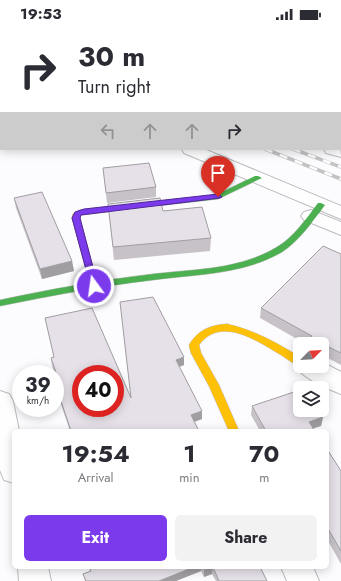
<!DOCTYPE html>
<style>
:root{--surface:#fff;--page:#f2f2f3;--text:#2b2b33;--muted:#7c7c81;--accent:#7c3aed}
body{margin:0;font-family:Jost,sans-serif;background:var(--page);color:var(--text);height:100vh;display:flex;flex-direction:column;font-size:15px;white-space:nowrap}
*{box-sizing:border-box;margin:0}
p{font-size:13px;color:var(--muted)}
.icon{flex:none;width:22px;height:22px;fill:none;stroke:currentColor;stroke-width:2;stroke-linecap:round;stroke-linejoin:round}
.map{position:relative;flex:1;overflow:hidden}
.details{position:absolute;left:12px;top:401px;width:317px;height:140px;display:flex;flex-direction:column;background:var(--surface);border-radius:6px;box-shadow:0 2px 10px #0003}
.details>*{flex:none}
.guide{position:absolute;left:0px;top:0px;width:341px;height:122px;box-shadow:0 2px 10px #0003;background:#fff;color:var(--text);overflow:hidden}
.needle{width:26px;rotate:66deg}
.fabs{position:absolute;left:293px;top:309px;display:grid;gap:8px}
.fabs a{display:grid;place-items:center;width:36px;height:36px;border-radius:6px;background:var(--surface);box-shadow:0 2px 10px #0003;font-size:20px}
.speed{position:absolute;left:12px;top:337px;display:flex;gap:8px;font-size:20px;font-weight:700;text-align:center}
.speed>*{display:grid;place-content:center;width:52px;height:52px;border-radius:50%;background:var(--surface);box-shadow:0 2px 10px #0003;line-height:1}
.speed small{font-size:10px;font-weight:400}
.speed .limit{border:6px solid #d22;background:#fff;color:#111}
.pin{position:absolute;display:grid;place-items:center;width:34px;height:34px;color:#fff;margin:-41px -17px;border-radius:50% 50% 50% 0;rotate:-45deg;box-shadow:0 0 4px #0007}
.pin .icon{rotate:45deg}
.me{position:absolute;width:44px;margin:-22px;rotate:346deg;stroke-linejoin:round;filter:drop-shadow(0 0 3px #0008)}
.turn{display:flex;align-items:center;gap:14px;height:84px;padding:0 12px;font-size:18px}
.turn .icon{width:52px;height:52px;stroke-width:2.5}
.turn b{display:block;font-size:28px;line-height:34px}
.lanes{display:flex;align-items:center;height:38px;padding:0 12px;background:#0003;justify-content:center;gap:20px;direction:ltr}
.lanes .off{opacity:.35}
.eta{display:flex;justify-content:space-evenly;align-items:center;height:68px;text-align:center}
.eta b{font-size:24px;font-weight:700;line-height:28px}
.primary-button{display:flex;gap:8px;margin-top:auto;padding:8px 12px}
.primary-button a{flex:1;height:46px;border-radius:6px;background:var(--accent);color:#fff;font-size:16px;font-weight:700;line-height:46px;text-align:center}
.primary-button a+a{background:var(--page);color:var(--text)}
.status{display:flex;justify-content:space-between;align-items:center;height:28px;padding:0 20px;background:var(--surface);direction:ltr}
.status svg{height:11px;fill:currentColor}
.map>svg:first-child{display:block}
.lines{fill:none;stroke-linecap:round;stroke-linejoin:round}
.street-casing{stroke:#bdbbbf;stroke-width:2}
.fast-casing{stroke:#bdbbbf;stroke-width:1}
.slow-casing{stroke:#bdbbbf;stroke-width:1}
.street{fill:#fffeff;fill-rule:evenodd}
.fast{fill:#4caf50;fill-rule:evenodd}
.slow{fill:#ffc107;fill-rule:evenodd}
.rail-casing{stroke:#c4c3c4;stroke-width:3.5}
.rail{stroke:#fff;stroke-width:2.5;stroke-dasharray:8;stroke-linecap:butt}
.wall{fill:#c6c2c8}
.shaded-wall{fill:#a19ea2}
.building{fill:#e6e1e8;stroke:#a19ea2;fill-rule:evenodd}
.route{fill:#7c3aed;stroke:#51269a}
</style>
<div class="status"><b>19:53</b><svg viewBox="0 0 49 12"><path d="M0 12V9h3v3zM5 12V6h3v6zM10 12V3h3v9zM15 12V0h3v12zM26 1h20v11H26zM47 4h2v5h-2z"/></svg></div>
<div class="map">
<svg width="341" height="553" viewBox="0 0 341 553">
<rect width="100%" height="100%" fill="#fcfbfd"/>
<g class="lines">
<!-- street casing -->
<g class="street-casing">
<path id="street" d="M0,0h8l-7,1 -1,3z
M0,36h1v9h-1z
M340,98h1v10h-1z
M340,118l1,11 -15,-4 -2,-4h16z
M182,121h22l137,57v13l-157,-66z
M311,182l30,12v13l-37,-15 -3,-4 3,-4z
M299,331l1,7h22v-4l19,10v22c-13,-5 -39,-16 -45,-28z
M0,363l9,3 4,7 6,30h-5v52l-10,-3 -4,-10z
M18,539h30l3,14h-32z
M281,539h32l6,14h-32z"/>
</g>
<!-- fast casing -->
<g class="fast-casing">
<path id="fast" d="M255,148h3l4,2 -44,21 -79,9 -4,-2 4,-2 77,-9z
M318,175h3l4,2c-12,16 -26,36 -43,47 -40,23 -85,22 -129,28 -52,6 -103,16 -153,26v-6c51,-11 102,-20 153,-26 42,-5 86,-4 124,-27 17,-10 29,-28 41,-44z"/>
</g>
<!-- slow casing -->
<g class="slow-casing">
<path id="slow" d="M139,176h3v4l-61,7 -1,3 18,68 -1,2h-6l-19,-70 1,-4 7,-4z
M227,296c27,6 50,19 73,33v9c-9,-3 -16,-10 -24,-14 -23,-14 -57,-35 -77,-7l2,8 18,32 20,46h-10l-20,-45 -18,-33 -2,-8c9,-15 21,-20 38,-21z"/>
</g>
<!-- street -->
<use href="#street" class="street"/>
<!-- fast -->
<use href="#fast" class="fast"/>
<!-- slow -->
<use href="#slow" class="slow"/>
<!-- rail casing -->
<g class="rail-casing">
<path id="rail" d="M265,121l76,30
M293,121l48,18"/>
</g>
<!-- rail -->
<use href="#rail" class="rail"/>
</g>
<!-- wall -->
<path class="wall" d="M340,33h1v58l-1,1z
M103,140l53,19v10l-49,6z
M14,170l58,63 2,10 -32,8 -26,-71z
M108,176l55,7 48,27 -1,13 -96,9z
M341,226v111l-19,-10v-11h-16l-46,-26 1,-10z
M120,274l64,63 -5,2 23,52 -8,3 5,9h-129l-13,-38 -1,-7 3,-1 -7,-19 -1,-8 3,-1 -9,-39 86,78z
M252,378l71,11 -2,9 -7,2 1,3h-55l-9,-16z
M327,421l14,22v93l-14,-25z
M89,539h171l7,14h-51l-4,-7 -8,3 -3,-6 -25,10h-91l-2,-7 7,-3z"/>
<!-- shaded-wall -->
<path class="shaded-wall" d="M72,233l2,10 -32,8 -2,-10z
M184,329v8l-8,3v-8z
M202,383v8l-11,4v-8z
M323,389l-2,9 -14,4 2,-8z
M194,539h7v4l-25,10h-17z
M213,539l-1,7 -8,3v-7z"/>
<!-- building -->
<path class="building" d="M340,14h1v9l-1,1z
M340,33h1v53h-1z
M149,135l7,24 -50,6 -3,-25z
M42,164l30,69 -32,8 -26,-71z
M160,170l3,13 39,-4 9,31 -98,9 -5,-43z
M323,218l18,8v99l-31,-15 2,-2 -51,-28z
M153,269l31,60 -8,3 26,51 -11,4 8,16h-128l-15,-45 4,-2 -9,-26 3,-1 -9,-39 47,-10 39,90 -11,-96zM81,346h34v34h-34z
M300,362v20h18l5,7 -14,5 6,9h-49l-14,-25z
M327,421l14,22v80l-14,-24z
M89,539h105l-35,14h-73l-3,-7 8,-3z
M203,539h10l-9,3z
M213,539h47l7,14h-48z"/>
<!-- route -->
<path class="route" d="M218,166l4,3 -2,1 -139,17 -1,3 18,68 -4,3 -3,-1 -19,-70 3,-6 9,-3z"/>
</svg>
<div class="fabs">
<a><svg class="needle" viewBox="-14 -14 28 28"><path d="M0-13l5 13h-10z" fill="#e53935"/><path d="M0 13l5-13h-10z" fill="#7c7c81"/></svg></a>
<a><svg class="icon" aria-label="layers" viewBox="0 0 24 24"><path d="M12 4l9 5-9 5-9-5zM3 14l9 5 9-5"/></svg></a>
</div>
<div class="speed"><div>39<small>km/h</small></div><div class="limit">40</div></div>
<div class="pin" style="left:218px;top:169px;background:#d93025"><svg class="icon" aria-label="arrive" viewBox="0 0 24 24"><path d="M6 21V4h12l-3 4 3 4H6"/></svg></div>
<svg class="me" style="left:94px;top:258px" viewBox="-20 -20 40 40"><circle r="17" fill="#7c3aed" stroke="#fff" stroke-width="3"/><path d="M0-11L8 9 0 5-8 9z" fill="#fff"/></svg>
<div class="guide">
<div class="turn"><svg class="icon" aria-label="right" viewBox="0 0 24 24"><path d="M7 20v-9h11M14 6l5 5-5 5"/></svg><div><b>30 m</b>Turn right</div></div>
<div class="lanes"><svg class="icon off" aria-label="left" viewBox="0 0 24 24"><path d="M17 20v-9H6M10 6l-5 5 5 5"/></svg><svg class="icon off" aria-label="ahead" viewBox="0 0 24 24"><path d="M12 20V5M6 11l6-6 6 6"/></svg><svg class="icon off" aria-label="ahead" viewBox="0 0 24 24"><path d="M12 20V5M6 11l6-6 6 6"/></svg><svg class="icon" aria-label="right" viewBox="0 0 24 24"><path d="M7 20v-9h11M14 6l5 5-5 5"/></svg></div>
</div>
<section class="details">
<div class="eta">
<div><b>19:54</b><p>Arrival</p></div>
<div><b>1</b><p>min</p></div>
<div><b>70</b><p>m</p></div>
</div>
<div class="primary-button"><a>Exit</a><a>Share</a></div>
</section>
</div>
